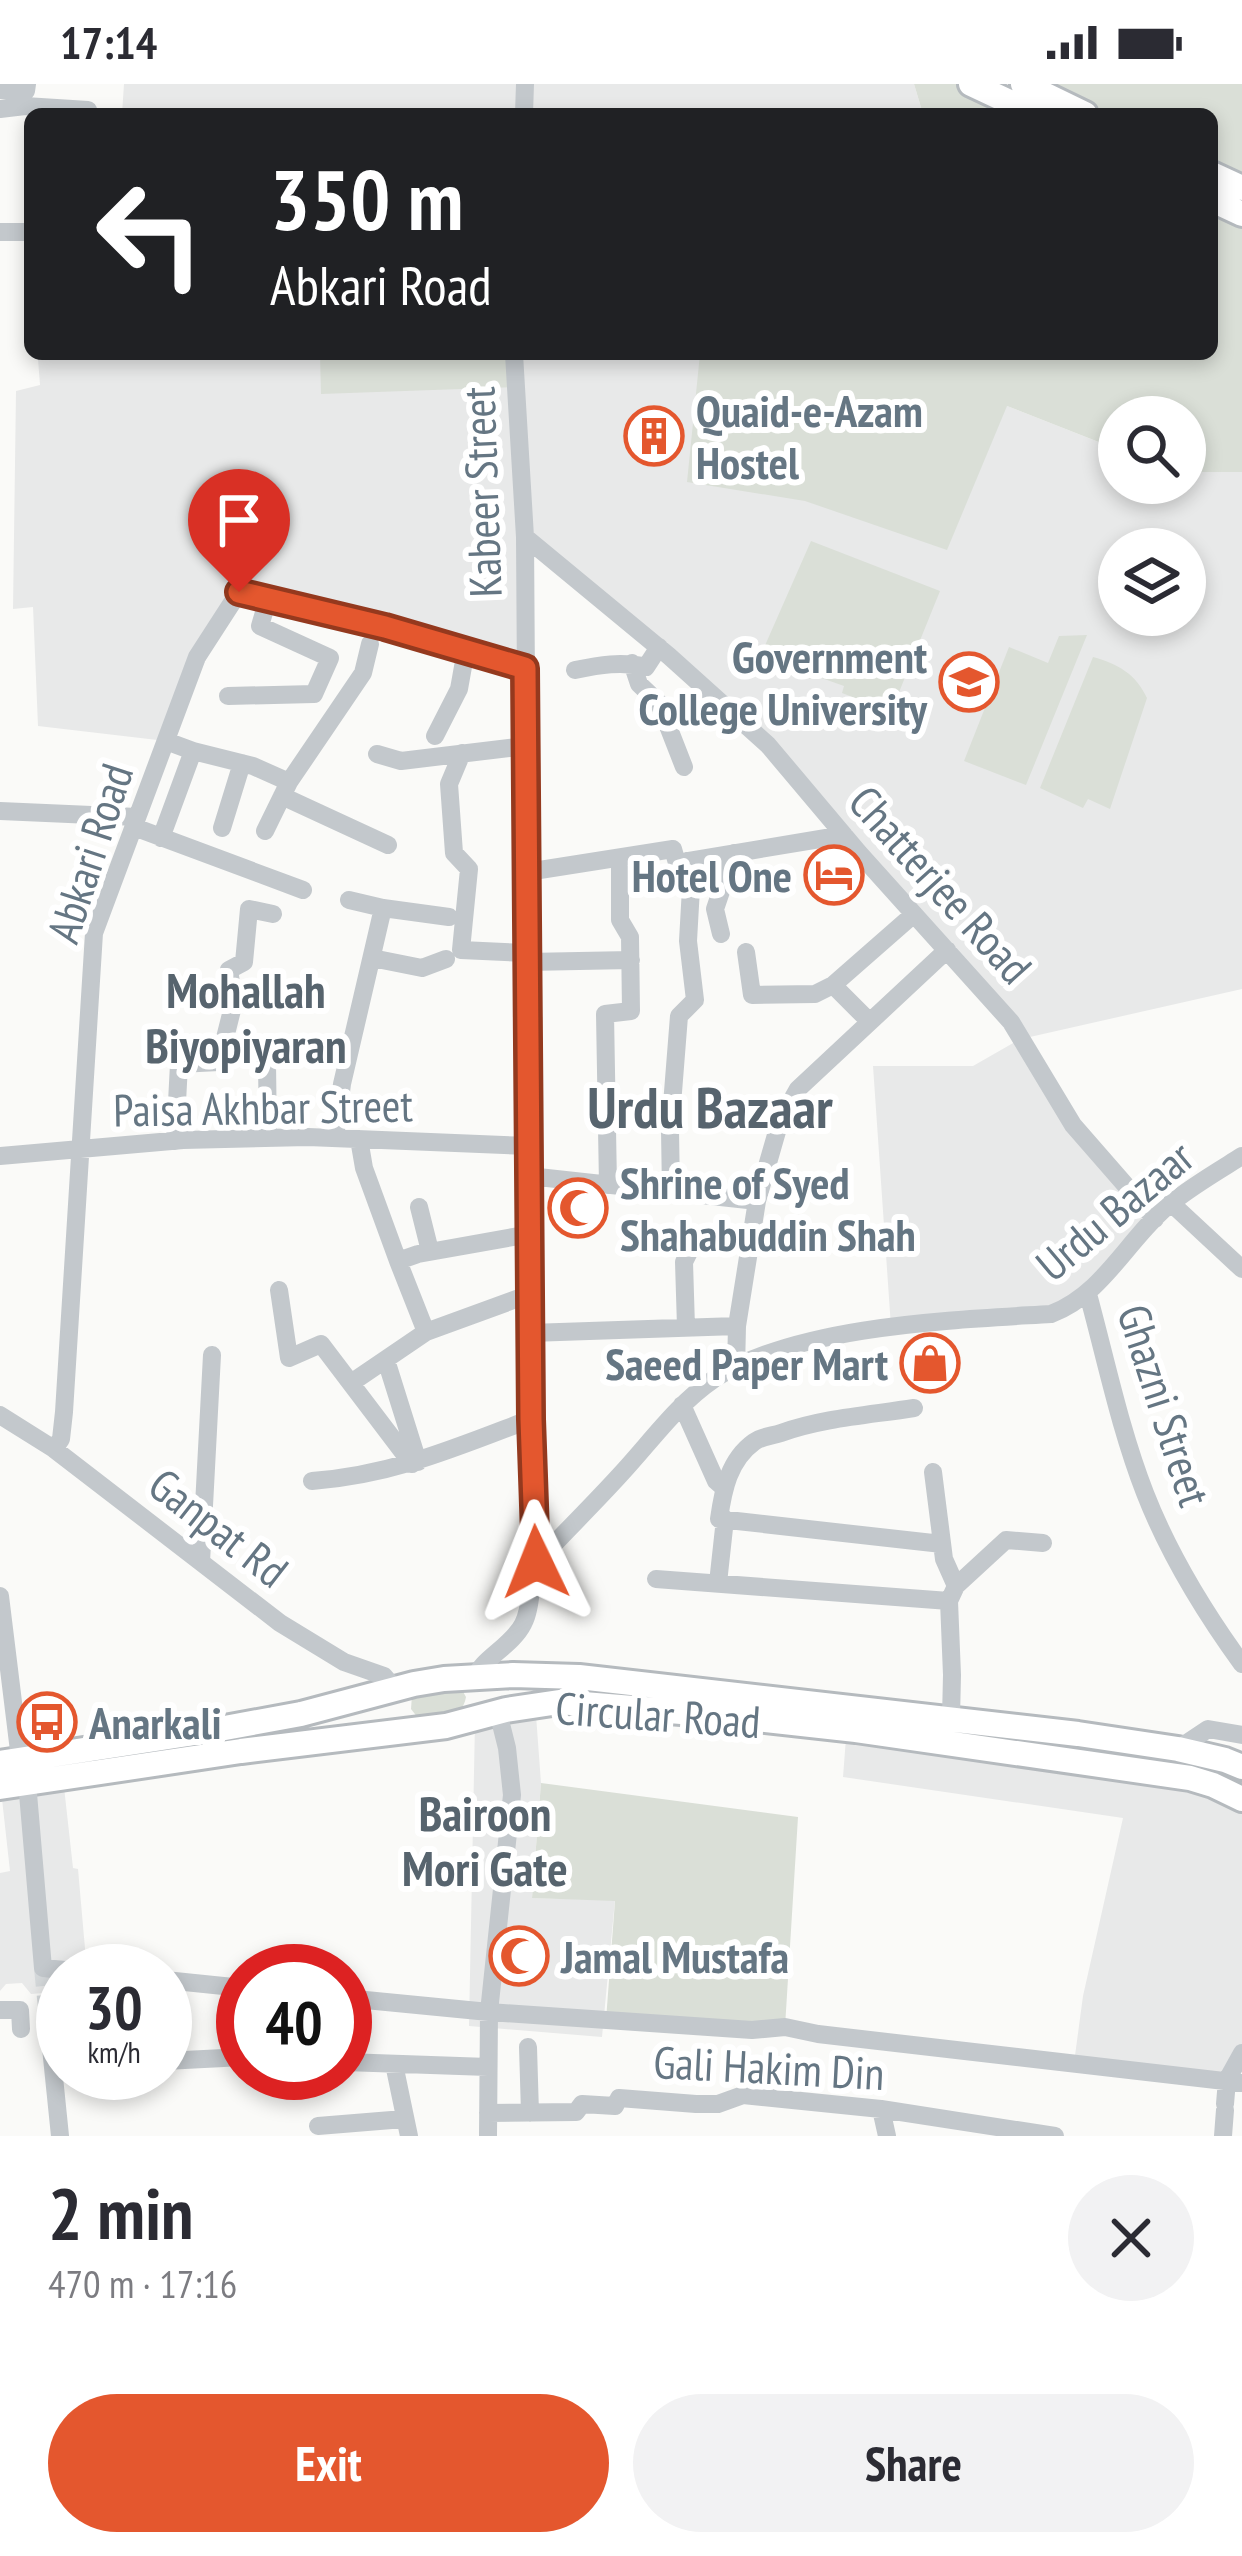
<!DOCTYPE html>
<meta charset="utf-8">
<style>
:root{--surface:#fff;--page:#f2f2f3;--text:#2b2b33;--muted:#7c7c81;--accent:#e4572e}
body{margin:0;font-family:"PT Sans Narrow",sans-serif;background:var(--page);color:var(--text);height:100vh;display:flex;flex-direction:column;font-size:45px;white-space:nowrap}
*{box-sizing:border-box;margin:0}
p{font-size:39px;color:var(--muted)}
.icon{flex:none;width:66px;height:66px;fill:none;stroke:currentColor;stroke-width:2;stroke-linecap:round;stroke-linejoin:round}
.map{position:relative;height:2052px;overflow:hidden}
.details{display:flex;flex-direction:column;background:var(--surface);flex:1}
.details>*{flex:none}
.guide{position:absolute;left:24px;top:24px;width:1194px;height:252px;border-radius:18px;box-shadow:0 6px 18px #0003;background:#202124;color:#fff;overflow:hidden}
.tools{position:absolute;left:1098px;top:312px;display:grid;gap:24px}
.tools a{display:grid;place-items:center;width:108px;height:108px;border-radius:50%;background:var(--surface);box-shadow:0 6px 18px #0003;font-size:60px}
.speed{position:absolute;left:36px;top:1860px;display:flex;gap:24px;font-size:60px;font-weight:700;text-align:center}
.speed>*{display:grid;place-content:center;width:156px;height:156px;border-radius:50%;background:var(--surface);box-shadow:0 6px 18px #0003;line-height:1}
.speed small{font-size:30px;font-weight:400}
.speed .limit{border:18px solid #d22;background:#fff;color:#111}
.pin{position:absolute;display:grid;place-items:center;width:102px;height:102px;color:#fff;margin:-123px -51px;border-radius:50% 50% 50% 0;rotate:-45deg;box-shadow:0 0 12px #0007}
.pin .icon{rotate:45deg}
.me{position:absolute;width:132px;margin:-66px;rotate:358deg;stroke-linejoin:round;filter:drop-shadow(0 0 9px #0008)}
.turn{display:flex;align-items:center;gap:42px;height:252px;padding:0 48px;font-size:54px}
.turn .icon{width:156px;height:156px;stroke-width:2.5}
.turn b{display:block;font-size:84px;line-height:102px}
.round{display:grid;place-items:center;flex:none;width:126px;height:126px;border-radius:63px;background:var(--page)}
.overview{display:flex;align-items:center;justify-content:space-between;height:204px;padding:0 48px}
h1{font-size:72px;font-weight:700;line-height:90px}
.primary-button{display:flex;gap:24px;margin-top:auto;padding:24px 48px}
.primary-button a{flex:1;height:138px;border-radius:72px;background:var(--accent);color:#fff;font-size:48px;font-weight:700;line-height:138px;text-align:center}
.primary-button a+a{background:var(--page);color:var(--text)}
.status{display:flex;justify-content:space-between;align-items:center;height:84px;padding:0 60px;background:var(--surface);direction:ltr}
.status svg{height:33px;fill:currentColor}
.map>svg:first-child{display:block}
.built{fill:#e8e9e9;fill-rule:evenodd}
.green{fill:#dadfd7}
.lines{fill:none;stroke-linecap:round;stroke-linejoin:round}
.minor-tunnel{stroke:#d5d9db;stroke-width:18;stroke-dasharray:18 9;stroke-linecap:butt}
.major-casing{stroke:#b5babe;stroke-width:30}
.minor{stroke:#c3c8cc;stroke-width:18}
.major{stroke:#fff;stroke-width:24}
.route-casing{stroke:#94391e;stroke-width:30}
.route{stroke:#e4572e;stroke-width:21}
.labels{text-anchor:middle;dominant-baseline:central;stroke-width:12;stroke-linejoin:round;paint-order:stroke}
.poi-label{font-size:45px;font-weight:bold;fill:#657683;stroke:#fff;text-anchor:start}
.street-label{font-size:45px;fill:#657683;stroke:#fff}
.neighbourhood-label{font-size:48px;font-weight:bold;fill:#57646e;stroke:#fff}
.district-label{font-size:57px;font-weight:bold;fill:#57646e;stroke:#fff}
</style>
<div class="status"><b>17:14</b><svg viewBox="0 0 49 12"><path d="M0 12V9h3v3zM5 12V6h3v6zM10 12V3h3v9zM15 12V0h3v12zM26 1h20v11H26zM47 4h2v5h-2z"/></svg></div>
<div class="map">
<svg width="1242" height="2052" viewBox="0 0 1242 2052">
<rect width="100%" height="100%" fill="#fafaf8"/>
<!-- built -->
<path class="built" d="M124,0h790l9,30h-801z
M64,270h927l16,52 112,44v33h66v-11h57v517l-221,50 52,86 82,94 -84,88 -180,20 -18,-261h100l47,-27 -252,-294 -241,-210 -2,132 -286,-75 -73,149 -128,-15 -5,-119 -20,2 3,-218 24,-6 -2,-26zM1119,465h66v66h-66z
M536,1631l5,68 -9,115 83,2 -13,137 -133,-11 6,-304z
M846,1654l350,52 46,21v242l-15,27 -153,-17 9,-67 40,-178 -280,-41z
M64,1703l9,81 5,1 9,102h-24v13l-8,8 -24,2 -9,-11 -16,1 -6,7v-118l10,-2 -8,-72z"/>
<!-- green -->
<path class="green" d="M914,0h46l60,30h-97z
M1049,0h193v93l-30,-15v-48h-100z
M1212,126l30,15v247h-57v-55h-66v33l-112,-44 -60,144 -142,-49 -118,-19 13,-128h512z
M320,270h194l2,33 -195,7z
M811,457l129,50 -49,121 -49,-19 2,-7 -31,-11 -2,4 -52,-20z
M1087,551l-61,150 -62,-24 45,-114 39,16 11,-27z
M1093,573c25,7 43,17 54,41l-37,111 -22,-10 -5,9 -43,-20z
M461,1604l5,9c-4,24 -28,20 -48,21l-7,-9 1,-14z
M541,1699l257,34 -13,210 -179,-7 9,-119 -83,-3z"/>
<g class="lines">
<!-- minor-tunnel -->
<path class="minor-tunnel" d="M43,1884l7,70"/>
<!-- major casing -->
<g class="major-casing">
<path id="major" d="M971,0l64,30
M1023,0l62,30
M1212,90l30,14
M1212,116l30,14
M0,1679l214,-33 87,-16 113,-30 30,-5 69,-4 66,2 499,57 100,15 47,11 17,7
M0,1703l241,-36 205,-25 60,-16 53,-8 159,13 138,15 334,48 23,7 29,14"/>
</g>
<!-- minor -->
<path class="minor" d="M0,6l26,1 1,-7
M0,25l25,-3 63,4
M524,30l1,-30
M0,148h30
M514,270l11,183 6,882 5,144
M525,453l144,119 99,89 91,108 152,169 62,103 82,94
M632,579l7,21 20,19 25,64
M575,586c24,-5 47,-9 71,-3l13,-20
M228,612l86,-2 16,-36 -70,-32 8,-27
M435,652l24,-47 7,-39
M166,657l27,10 60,15 36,16
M462,669l-13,31 5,69 15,16 -8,81 66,3
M377,670l24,7 125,-15
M282,712l106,49
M0,727l137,6
M134,743l169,63
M222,744l20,-65
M265,747l24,-49 74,-109 7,-29
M161,754l32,-87
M527,788l146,-23 4,14 167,-28
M349,816l34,8 66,9
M721,850l-6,-25 19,-56
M746,868l6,43 63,-1 18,-9 81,-71
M372,874l50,10 24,-9
M527,878l104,-2
M833,901l37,37
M226,958l29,8 12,13 1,75
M335,1054l7,-54 41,-176
M359,1055l5,29 34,93
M175,1057l4,-77 40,-2 15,-60 -5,-32 15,-8 5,-53 24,5
M0,1072l183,-16 125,-3 221,9
M529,1092l228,25
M608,1101l-3,-171 26,-3 -1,-74 -10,-17v-62
M671,1108l-1,-62 9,-114 16,-16 -7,-59 3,-53 -4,-27
M1171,1119l71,66
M419,1123l11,44
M279,1206l10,68 32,-14 91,120
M1088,1210c18,66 32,135 57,199 23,59 60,120 97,171
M686,1243l-2,-65 6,-12 15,-7 45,1
M426,1248l-28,-71 20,-7 112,-20
M530,1249l207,-7
M386,1276l32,102
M736,1285l1,-43 20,-125 23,-80 18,-32 149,-139
M351,1299l75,-51 104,-38
M682,1321l34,76 8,7
M914,1324c-44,7 -91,10 -133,25 -9,3 -19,3 -27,9 -25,18 -31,48 -35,77l223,25
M0,1331l54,34 226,174 64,39 40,14 11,13
M54,1365l7,-10 3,-27 30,-479 103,-276 42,-65 146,35 140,40
M933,1388l11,87 12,27
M312,1397c81,-6 145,-34 219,-62
M201,1478l11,-207
M656,1495l293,22 3,74 -1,43
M718,1499l7,-64
M0,1512l20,163
M949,1517l7,-15 50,-46 37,3
M476,1593c4,-17 36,-31 47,-53 10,-19 6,-47 14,-62 3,-7 14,-14 19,-20 21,-22 42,-43 63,-66 31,-33 57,-71 95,-97 84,-54 239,-59 337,-65 53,-20 77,-76 119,-110 22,-18 48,-33 72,-48
M1178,1665l30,-20 34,6
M27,1698l16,186 33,3
M165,1896l78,8
M345,1914l144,14 263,18 33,-3 33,7 424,49
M0,1926h20l1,19
M50,1954l10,98
M528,1963l2,66
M165,1977l78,-4
M345,1978l143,5
M394,1980l15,72
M1225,2020l2,-24 15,-27
M881,2025l6,27
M488,2029l88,-1 6,-8 33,2 4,-8 77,6h22l25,-9 138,14 174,27
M318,2042l86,-7
M488,2052l1,-124 23,-217 -5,-47 -9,-36
M1223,2052l2,-26"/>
<!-- major -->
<use href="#major" class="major"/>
</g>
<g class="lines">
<!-- route casing -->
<g class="route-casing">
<path id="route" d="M239,508l146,35 140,41 6,751 5,143"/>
</g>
<!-- route -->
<use href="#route" class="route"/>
</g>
<!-- icons -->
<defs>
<g id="building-ring" transform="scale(3)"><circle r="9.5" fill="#fff" stroke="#e4572e" stroke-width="1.5"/><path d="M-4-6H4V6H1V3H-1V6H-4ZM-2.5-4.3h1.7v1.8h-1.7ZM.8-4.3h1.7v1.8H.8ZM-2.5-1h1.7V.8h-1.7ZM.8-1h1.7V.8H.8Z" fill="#e4572e"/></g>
<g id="university-ring" transform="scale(3)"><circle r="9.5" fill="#fff" stroke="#e4572e" stroke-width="1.5"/><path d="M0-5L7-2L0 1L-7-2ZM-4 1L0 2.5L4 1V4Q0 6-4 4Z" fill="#e4572e"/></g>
<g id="hotel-ring" transform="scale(3)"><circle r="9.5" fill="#fff" stroke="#e4572e" stroke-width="1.5"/><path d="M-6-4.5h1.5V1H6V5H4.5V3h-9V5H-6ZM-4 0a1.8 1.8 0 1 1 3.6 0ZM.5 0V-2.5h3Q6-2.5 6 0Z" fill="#e4572e"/></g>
<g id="mosque-ring" transform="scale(3)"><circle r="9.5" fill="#fff" stroke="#e4572e" stroke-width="1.5"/><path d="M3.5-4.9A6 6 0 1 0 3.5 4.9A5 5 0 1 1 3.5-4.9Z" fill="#e4572e"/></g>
<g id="shop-ring" transform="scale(3)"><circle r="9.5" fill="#fff" stroke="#e4572e" stroke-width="1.5"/><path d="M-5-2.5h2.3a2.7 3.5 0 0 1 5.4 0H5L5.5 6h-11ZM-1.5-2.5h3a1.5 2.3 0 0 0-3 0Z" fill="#e4572e"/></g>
<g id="bus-ring" transform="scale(3)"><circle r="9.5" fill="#fff" stroke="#e4572e" stroke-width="1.5"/><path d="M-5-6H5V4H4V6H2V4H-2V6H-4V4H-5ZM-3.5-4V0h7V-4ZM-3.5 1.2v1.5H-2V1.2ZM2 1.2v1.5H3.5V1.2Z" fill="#e4572e"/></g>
</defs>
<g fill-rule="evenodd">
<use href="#building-ring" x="654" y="352"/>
<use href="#university-ring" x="969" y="598"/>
<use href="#hotel-ring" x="834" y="791"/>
<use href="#mosque-ring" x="578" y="1124"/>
<use href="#shop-ring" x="930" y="1279"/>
<use href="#bus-ring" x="47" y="1638"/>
<use href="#mosque-ring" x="519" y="1872"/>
</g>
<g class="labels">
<!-- poi labels -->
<g class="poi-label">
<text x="696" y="326">Quaid-e-Azam<tspan x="696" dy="52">Hostel</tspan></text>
<text x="927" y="572" text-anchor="end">Government<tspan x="927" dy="52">College University</tspan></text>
<text x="792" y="791" text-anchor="end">Hotel One</text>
<text x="620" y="1098">Shrine of Syed<tspan x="620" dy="52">Shahabuddin Shah</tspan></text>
<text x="888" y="1279" text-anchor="end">Saeed Paper Mart</text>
<text x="89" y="1638">Anarkali</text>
<text x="561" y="1872">Jamal Mustafa</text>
</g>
<!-- street labels -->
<g class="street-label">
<text transform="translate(481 408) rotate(-92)">Kabeer Street</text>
<text transform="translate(89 769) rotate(-72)">Abkari Road</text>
<text transform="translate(941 800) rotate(48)">Chatterjee Road</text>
<text transform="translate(263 1023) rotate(-1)">Paisa Akhbar Street</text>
<text transform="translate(1114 1126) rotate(-40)">Urdu Bazaar</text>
<text transform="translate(1165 1321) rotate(72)">Ghazni Street</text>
<text transform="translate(219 1443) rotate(38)">Ganpat Rd</text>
<text transform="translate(658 1630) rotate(4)">Circular Road</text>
<text transform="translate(769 1983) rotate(3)">Gali Hakim Din</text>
</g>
<!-- neighbourhood labels -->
<g class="neighbourhood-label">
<text x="246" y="906">Mohallah<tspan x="246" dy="55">Biyopiyaran</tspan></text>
<text x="485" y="1729">Bairoon<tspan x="485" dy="55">Mori Gate</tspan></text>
</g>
<!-- district labels -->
<g class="district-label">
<text x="710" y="1023">Urdu Bazaar</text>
</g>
</g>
</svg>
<div class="tools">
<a><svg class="icon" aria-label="search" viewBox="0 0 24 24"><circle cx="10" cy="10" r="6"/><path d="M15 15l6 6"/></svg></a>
<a><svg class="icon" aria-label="layers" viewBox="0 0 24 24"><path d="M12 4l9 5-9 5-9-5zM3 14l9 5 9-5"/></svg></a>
</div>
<div class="speed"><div>30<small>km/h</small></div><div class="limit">40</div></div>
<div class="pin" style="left:239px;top:508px;background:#d93025"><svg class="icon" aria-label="arrive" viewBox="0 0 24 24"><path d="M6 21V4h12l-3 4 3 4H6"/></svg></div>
<svg class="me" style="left:536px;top:1478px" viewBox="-20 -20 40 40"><path d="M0-17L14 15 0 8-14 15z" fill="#e4572e" stroke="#fff" stroke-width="4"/></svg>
<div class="guide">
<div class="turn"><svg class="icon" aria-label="left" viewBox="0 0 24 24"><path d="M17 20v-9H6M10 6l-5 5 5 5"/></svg><div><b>350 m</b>Abkari Road</div></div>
</div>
</div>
<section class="details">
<div class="overview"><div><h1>2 min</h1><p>470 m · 17:16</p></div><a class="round"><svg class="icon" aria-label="close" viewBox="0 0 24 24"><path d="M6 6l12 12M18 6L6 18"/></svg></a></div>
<div class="primary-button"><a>Exit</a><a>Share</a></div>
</section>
